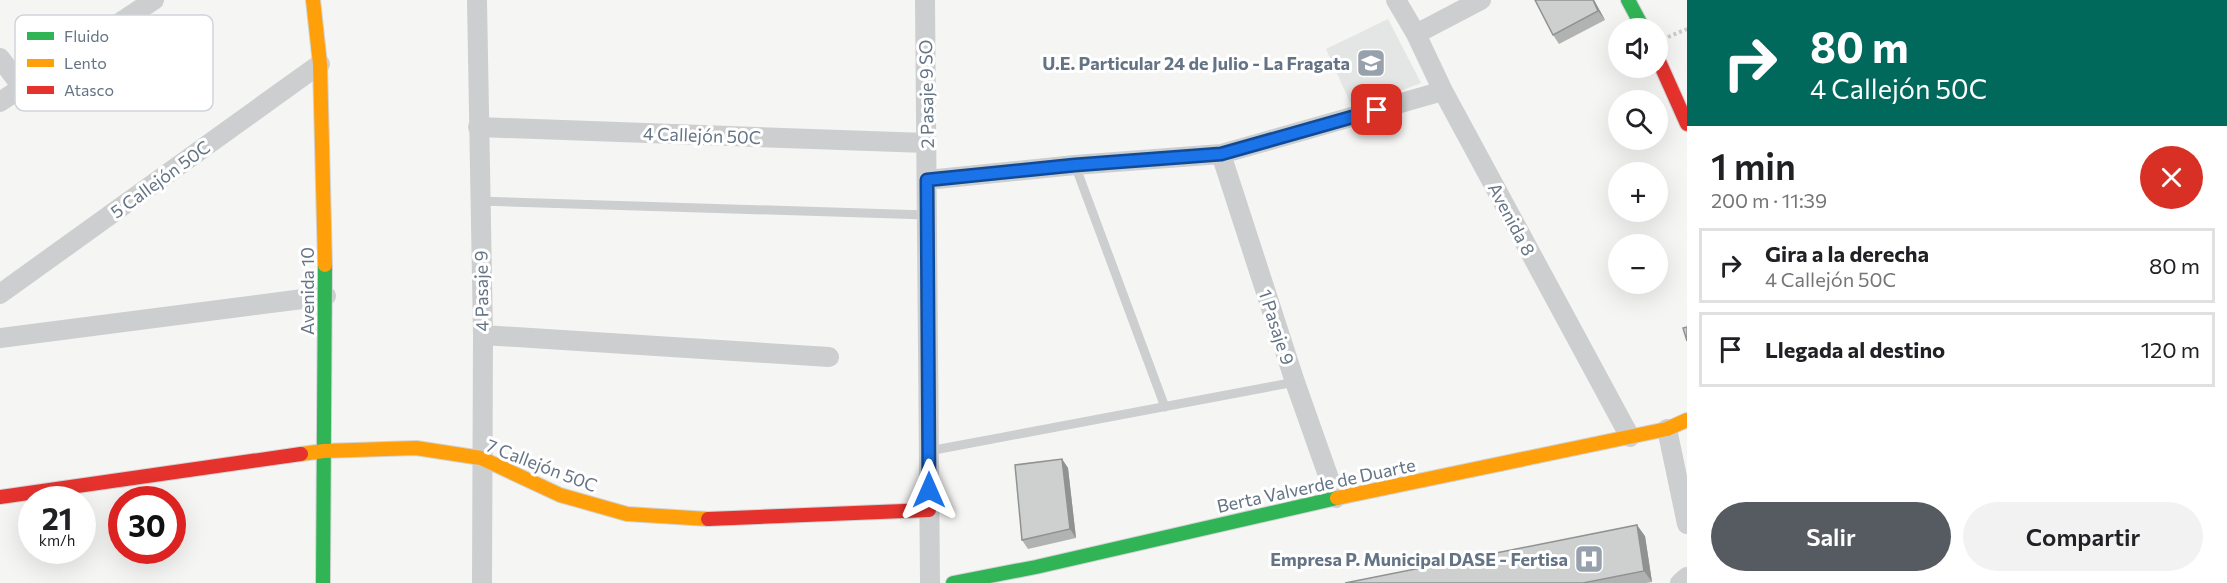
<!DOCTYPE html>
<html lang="es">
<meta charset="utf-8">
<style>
:root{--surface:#fff;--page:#f2f2f2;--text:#202124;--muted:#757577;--line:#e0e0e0;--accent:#565b61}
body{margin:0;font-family:Commissioner,sans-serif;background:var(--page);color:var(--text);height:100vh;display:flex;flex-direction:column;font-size:22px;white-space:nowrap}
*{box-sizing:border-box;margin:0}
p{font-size:20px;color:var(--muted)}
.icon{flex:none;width:33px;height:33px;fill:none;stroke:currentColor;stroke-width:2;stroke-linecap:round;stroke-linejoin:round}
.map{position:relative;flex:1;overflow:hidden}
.details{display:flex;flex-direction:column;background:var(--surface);width:540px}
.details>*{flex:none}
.banner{background:#00695c;color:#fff;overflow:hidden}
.tools{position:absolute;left:1608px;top:18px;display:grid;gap:12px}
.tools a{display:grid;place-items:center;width:60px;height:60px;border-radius:50%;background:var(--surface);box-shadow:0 6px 24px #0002;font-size:30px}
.speed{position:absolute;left:18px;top:486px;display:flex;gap:12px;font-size:30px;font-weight:700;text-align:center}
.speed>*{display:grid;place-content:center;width:78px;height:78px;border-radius:50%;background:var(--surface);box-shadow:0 6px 24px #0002;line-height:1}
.speed small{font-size:15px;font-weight:400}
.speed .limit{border:9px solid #d22;background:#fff;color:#111}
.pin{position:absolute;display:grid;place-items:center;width:51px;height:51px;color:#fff;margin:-26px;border-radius:12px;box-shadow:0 3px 9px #0006}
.me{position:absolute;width:66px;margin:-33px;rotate:0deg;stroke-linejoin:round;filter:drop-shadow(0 0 4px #0008)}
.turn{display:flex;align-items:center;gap:21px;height:126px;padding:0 24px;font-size:27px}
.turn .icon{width:78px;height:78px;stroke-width:2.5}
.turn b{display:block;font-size:42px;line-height:51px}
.round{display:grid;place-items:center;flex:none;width:63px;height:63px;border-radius:32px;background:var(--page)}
.overview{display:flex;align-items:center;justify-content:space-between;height:102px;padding:0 24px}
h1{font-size:36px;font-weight:600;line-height:45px}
.primary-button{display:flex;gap:12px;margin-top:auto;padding:12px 24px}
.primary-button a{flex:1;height:69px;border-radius:36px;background:var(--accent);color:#fff;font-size:24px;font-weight:600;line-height:69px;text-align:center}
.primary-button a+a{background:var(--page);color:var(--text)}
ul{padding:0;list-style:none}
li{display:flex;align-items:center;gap:18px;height:75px;margin:0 12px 9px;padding:0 12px;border:3px solid var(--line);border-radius:0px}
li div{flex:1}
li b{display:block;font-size:22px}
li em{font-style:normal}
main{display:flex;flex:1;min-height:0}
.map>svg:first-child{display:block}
.built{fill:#e4e5e5}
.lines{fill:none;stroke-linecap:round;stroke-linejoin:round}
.fast-casing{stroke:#d2d3d4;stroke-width:16}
.slow-casing{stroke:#d2d3d4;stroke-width:16}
.jam-casing{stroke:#d2d3d4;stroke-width:16}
.path{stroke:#cacbcc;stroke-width:4;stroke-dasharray:3 3;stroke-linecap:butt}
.lane{stroke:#cdcecf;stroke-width:9}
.street{stroke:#cdcecf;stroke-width:20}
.fast{stroke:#30b455;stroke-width:14}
.slow{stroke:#ff9f0a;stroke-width:14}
.jam{stroke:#e5322d;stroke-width:14}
.wall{fill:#b1b3b3}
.shaded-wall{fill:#909292}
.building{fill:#ced0d0;stroke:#909292;stroke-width:1.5}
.route-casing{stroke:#114b97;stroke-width:15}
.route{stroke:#1a73e8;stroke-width:10}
.labels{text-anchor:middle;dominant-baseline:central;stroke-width:6;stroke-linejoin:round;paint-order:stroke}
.poi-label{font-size:18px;font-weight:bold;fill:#647485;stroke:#fff;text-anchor:end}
.street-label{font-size:18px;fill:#647485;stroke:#fff}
.key{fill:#fff;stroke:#d0d5da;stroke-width:1.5}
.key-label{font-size:16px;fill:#647485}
</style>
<main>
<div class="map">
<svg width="1687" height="583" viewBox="0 0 1687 583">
<rect width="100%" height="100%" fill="#f5f5f4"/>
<!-- built -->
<path class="built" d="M1388,19l33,64 -68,26 -27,-60z"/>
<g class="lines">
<!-- fast casing -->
<g class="fast-casing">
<path id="fast" d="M1628,0l15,28
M323,583l2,-318
M953,583l83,-16 301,-69"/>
</g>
<!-- slow casing -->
<g class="slow-casing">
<path id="slow" d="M313,0l7,64 5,201
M301,454l23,-3 92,-3 65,10 79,37 67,19 81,5
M1337,498l330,-69 20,-9"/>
</g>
<!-- jam casing -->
<g class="jam-casing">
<path id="jam" d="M1658,59l29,65
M0,497l301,-43
M708,519l221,-9"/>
</g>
<!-- path -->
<path class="path" d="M1668,37l19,-8"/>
<!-- lane -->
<path class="lane" d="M1075,165l90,242
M479,201l448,14
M929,451l366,-69"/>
<!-- street -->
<path class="street" d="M477,0l6,335 -1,248
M925,0l5,583
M1396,0l20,34 27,57 187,346
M1416,34l65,-34
M0,58l22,29
M0,102l154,-102
M478,127l448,16
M1221,154l74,228 41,116
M927,180l148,-15 146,-11 222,-63
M0,294l320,-230
M483,335l346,22
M0,338l326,-42
M1667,429l20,95
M1680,583l7,-6"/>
<!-- fast -->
<use href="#fast" class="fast"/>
<!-- slow -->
<use href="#slow" class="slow"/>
<!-- jam -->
<use href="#jam" class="jam"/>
</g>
<!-- wall -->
<path class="wall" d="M1594,0l11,20 -46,24 -6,-9z
M1062,459l6,9 8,70 -48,11 -6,-9z
M1645,536l7,46 -6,1h-301z"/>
<!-- shaded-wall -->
<path class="shaded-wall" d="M1593,0h1l11,20 -7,-9z
M1062,459l6,9 8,70 -6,-9z
M1637,525l8,11 7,46 -8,-11z"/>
<!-- building -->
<path class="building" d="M1535,0h58l5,11 -45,24z
M1687,327v14l-4,-13z
M1062,459l8,70 -48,11 -7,-75z
M1637,525l7,46 -61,12h-238z"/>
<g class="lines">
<!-- route casing -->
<g class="route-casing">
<path id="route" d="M929,490l-2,-310 148,-15 146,-11 156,-44"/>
</g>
<!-- route -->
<use href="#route" class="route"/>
</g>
<!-- icons -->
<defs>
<g id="school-square" transform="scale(1.5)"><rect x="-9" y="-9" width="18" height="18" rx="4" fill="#97a1ac" stroke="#fff"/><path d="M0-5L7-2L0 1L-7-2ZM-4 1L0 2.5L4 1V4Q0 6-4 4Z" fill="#fff"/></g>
<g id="hospital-square" transform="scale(1.5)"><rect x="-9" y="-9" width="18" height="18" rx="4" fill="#97a1ac" stroke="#fff"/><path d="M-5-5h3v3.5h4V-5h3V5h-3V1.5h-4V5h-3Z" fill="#fff"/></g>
</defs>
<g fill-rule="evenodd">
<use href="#school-square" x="1371" y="63"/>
<use href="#hospital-square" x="1589" y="559"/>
</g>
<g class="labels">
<!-- poi labels -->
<g class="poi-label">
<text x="1350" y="63">U.E. Particular 24 de Julio - La Fragata</text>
<text x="1568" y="559">Empresa P. Municipal DASE - Fertisa</text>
</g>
<!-- street labels -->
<g class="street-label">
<text transform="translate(926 94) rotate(-91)">2 Pasaje 9 SO</text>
<text transform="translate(702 135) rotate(2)">4 Callejón 50C</text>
<text transform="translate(160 179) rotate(-36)">5 Callejón 50C</text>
<text transform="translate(1512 219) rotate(62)">Avenida 8</text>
<text transform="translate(307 291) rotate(-90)">Avenida 10</text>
<text transform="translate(481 291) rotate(-91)">4 Pasaje 9</text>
<text transform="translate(1277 327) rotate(72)">1 Pasaje 9</text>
<text transform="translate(542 465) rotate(21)">7 Callejón 50C</text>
<text transform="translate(1316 485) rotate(-12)">Berta Valverde de Duarte</text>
</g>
</g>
<!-- legend -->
<rect x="15" y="15" width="198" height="96" rx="9" class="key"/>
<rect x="27" y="32" width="27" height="8" fill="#30b455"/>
<rect x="27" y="59" width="27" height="8" fill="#ff9f0a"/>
<rect x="27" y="86" width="27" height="8" fill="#e5322d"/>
<g class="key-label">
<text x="64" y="42">Fluido</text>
<text x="64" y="69">Lento</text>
<text x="64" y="96">Atasco</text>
</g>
</svg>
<div class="tools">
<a><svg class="icon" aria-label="sound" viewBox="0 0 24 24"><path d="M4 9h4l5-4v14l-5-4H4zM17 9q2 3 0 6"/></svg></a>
<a><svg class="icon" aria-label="search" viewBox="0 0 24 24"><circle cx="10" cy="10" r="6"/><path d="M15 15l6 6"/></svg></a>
<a>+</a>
<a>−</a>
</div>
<div class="speed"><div>21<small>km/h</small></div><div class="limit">30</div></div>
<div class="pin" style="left:1377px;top:110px;background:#d93025"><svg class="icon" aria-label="arrive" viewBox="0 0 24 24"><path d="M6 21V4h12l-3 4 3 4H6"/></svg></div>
<svg class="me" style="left:929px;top:490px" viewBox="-20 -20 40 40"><path d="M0-17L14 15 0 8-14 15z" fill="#1a73e8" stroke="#fff" stroke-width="4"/></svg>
</div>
<section class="details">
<div class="banner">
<div class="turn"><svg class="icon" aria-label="right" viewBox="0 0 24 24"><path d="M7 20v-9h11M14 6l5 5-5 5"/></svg><div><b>80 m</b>4 Callejón 50C</div></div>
</div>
<div class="overview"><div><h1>1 min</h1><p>200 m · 11:39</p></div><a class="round" style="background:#d93025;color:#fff"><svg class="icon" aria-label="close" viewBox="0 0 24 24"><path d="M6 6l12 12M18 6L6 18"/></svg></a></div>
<ul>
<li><svg class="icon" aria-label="right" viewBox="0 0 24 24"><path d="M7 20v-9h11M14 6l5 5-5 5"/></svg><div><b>Gira a la derecha</b><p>4 Callejón 50C</p></div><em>80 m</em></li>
<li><svg class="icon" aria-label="arrive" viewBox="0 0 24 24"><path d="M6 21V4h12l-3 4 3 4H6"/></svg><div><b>Llegada al destino</b></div><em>120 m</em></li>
</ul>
<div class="primary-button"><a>Salir</a><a>Compartir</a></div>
</section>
</main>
